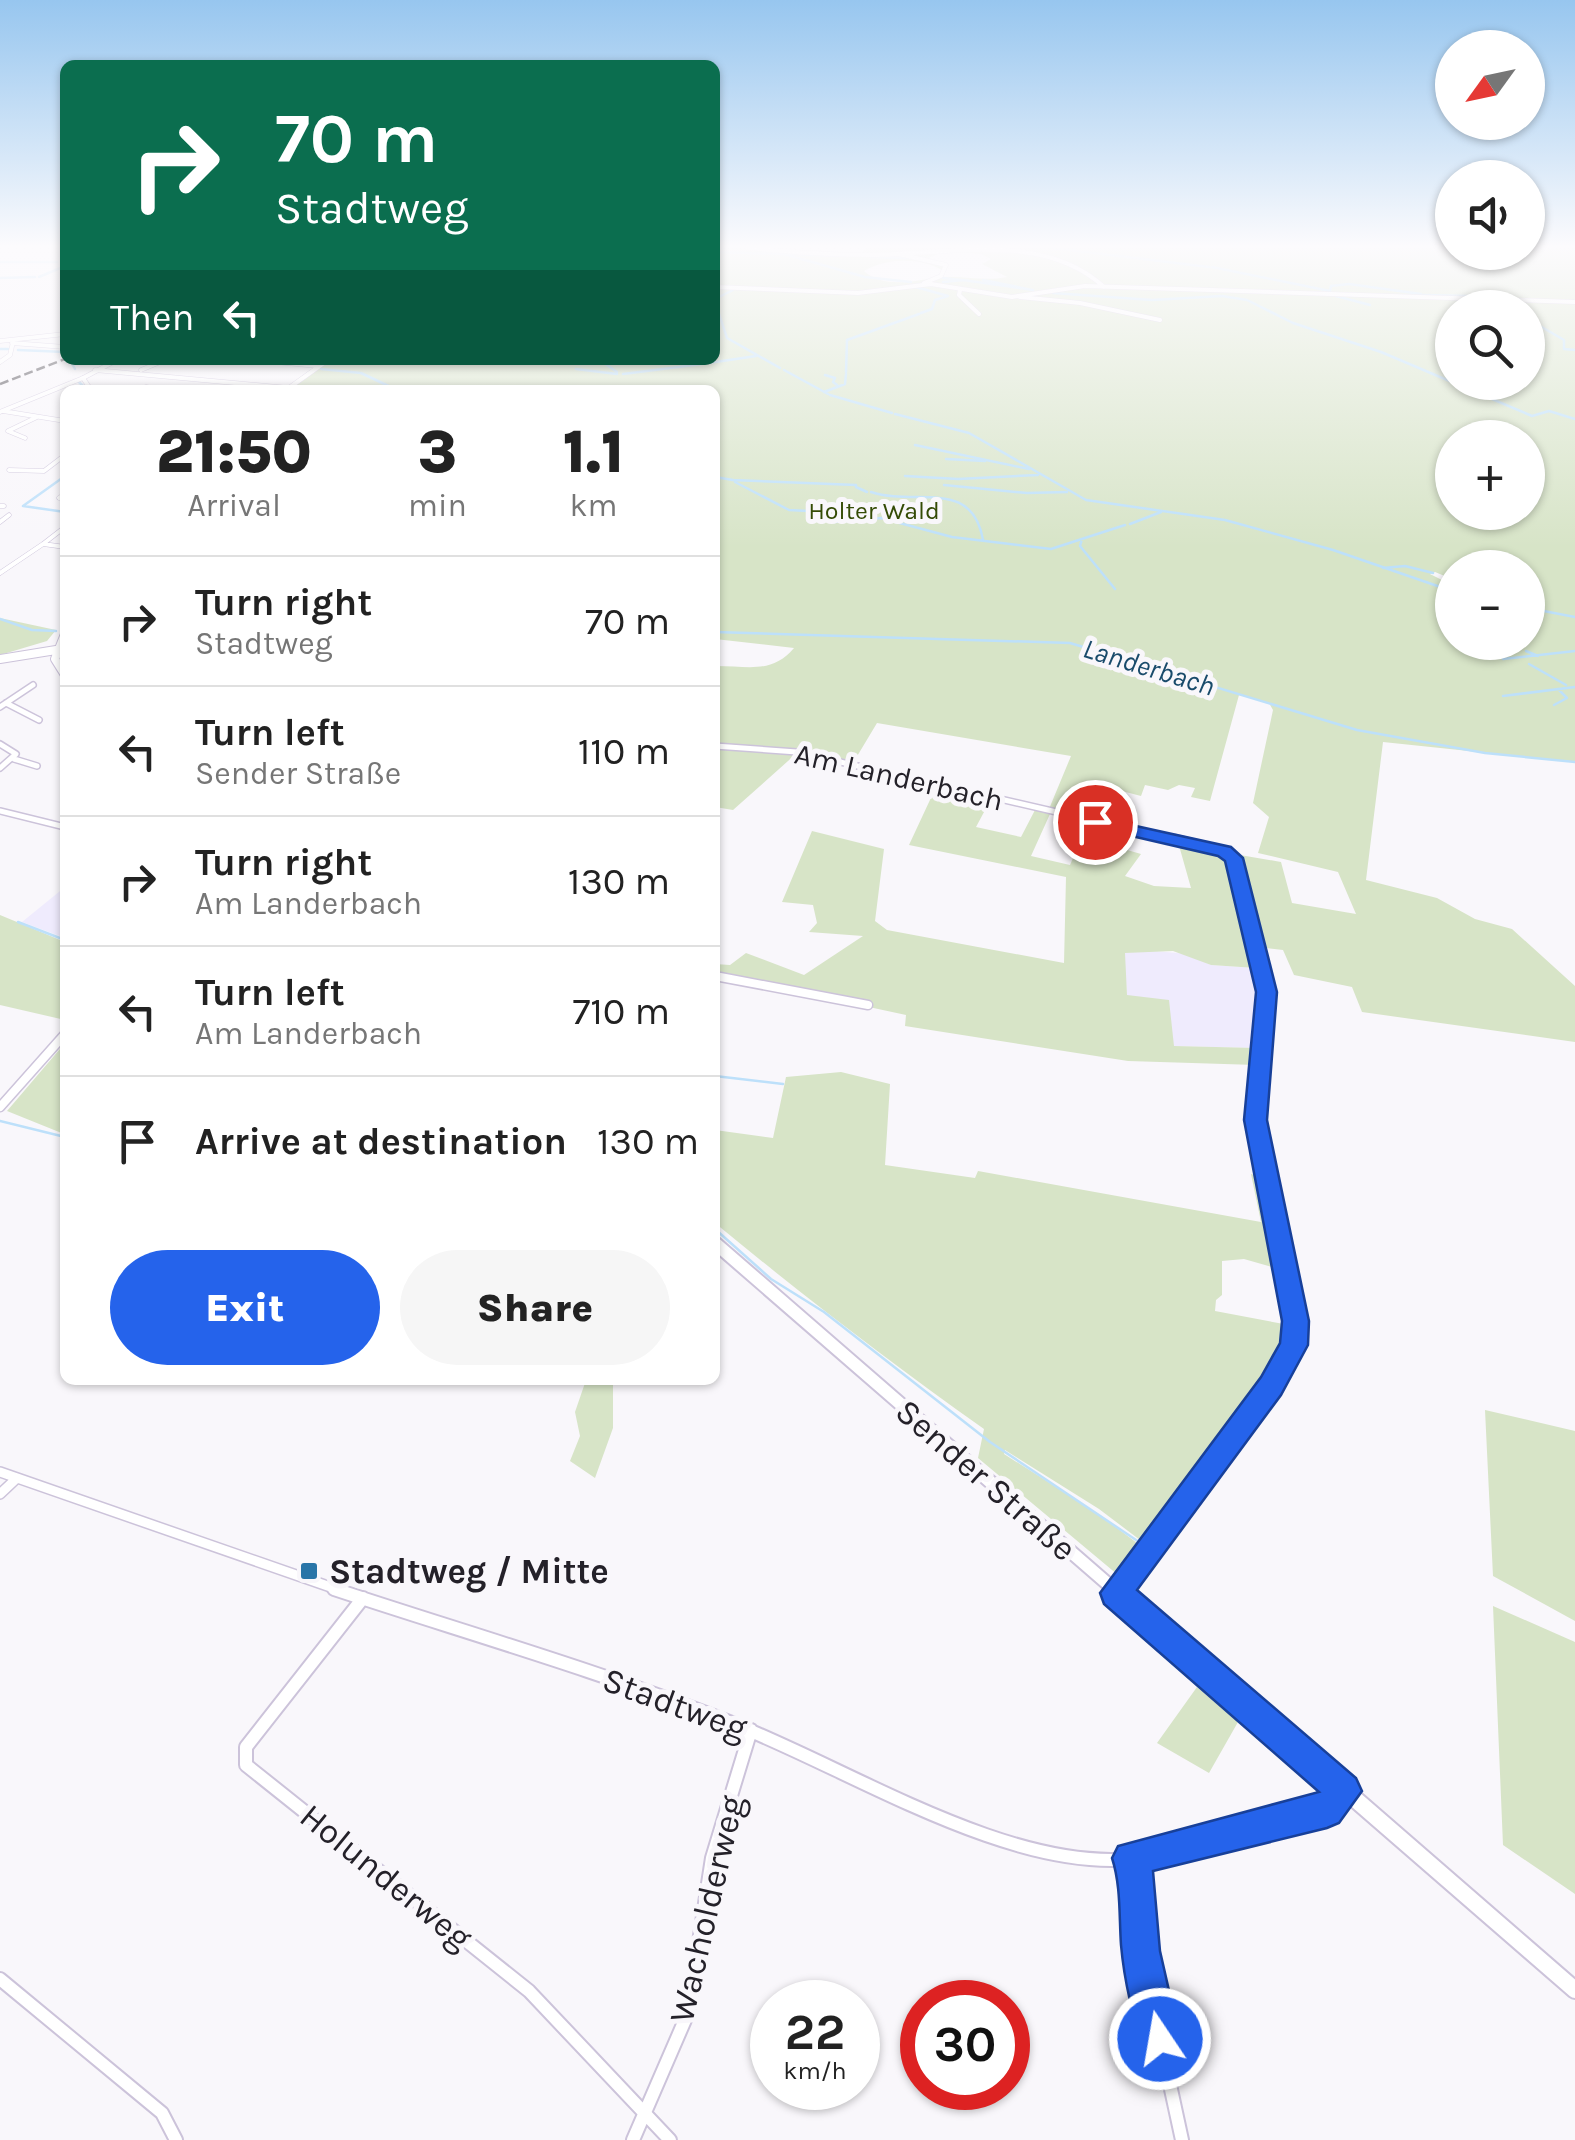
<!DOCTYPE html>
<meta charset="utf-8">
<style>
:root{--surface:#fff;--page:#f6f6f6;--text:#222;--muted:#767676;--line:#e0e0e0;--accent:#2563eb}
body{margin:0;font-family:Karla,sans-serif;background:var(--page);color:var(--text);height:100vh;display:flex;flex-direction:column;font-size:38px;white-space:nowrap}
*{box-sizing:border-box;margin:0}
p{font-size:32px;color:var(--muted)}
.icon{flex:none;width:55px;height:55px;fill:none;stroke:currentColor;stroke-width:2;stroke-linecap:round;stroke-linejoin:round}
.map{position:relative;flex:1;overflow:hidden}
.panel{position:absolute;left:60px;top:385px;width:660px;height:1000px;display:flex;flex-direction:column;background:var(--surface);border-radius:15px;box-shadow:0 2px 8px #0004}
.panel>*{flex:none}
.top-card{position:absolute;left:60px;top:60px;width:660px;height:305px;border-radius:15px;box-shadow:0 2px 8px #0004;background:#0b6e4f;color:#fff;overflow:hidden}
.needle{width:65px;rotate:237deg}
.fabs{position:absolute;left:1435px;top:30px;display:grid;gap:20px}
.fabs a{display:grid;place-items:center;width:110px;height:110px;border-radius:50%;background:var(--surface);box-shadow:0 2px 8px #0004;font-size:50px}
.speed{position:absolute;left:750px;top:1980px;display:flex;gap:20px;font-size:50px;font-weight:700;text-align:center}
.speed>*{display:grid;place-content:center;width:130px;height:130px;border-radius:50%;background:var(--surface);box-shadow:0 2px 8px #0004;line-height:1}
.speed small{font-size:25px;font-weight:400}
.speed .limit{border:15px solid #d22;background:#fff;color:#111}
.pin{position:absolute;display:grid;place-items:center;width:85px;height:85px;color:#fff;margin:-42px;border:5px solid #fff;border-radius:50%;box-shadow:0 2px 10px #0007}
.me{position:absolute;width:110px;margin:-55px;rotate:348deg;stroke-linejoin:round;filter:drop-shadow(0 0 8px #0008)}
.turn{display:flex;align-items:center;gap:35px;height:210px;padding:0 50px;font-size:45px}
.turn .icon{width:130px;height:130px;stroke-width:2.5}
.turn b{display:block;font-size:70px;line-height:85px}
.then{display:flex;align-items:center;height:95px;padding:0 50px;background:#0003;gap:20px;font-size:38px}
.eta{display:flex;justify-content:space-evenly;align-items:center;height:170px;text-align:center}
.eta b{font-size:60px;font-weight:800;line-height:70px}
.button{display:flex;gap:20px;margin-top:auto;padding:20px 50px}
.button a{flex:1;height:115px;border-radius:60px;background:var(--accent);color:#fff;font-size:40px;font-weight:800;line-height:115px;text-align:center}
.button a+a{background:var(--page);color:var(--text)}
ul{padding:0;list-style:none}
li{display:flex;align-items:center;gap:30px;height:130px;padding:0 50px;border-top:2px solid var(--line)}
li div{flex:1}
li b{display:block;font-size:38px}
li em{font-style:normal}
.map>svg:first-child{display:block}
.industrial{fill:#efebfd}
.green{fill:#d7e4c7;fill-rule:evenodd}
.lines{fill:none;stroke-linecap:round;stroke-linejoin:round}
.stream{stroke:#bde0fa;stroke-width:2.5}
.street-far4-casing{stroke:#ccc3da;stroke-width:5}
.street-far3-casing{stroke:#ccc3da;stroke-width:8}
.street-far2-casing{stroke:#ccc3da;stroke-width:11}
.street-far1-casing{stroke:#ccc3da;stroke-width:12}
.street-casing{stroke:#ccc3da;stroke-width:16}
.secondary-far3-casing{stroke:#ccc3da;stroke-width:5}
.secondary-far2-casing{stroke:#ccc3da;stroke-width:10}
.secondary-far1-casing{stroke:#ccc3da;stroke-width:16}
.secondary-casing{stroke:#ccc3da;stroke-width:20}
.street-far4{stroke:#fff;stroke-width:4}
.street-far3{stroke:#fff;stroke-width:5}
.street-far2{stroke:#fff;stroke-width:8}
.street-far1{stroke:#fff;stroke-width:9}
.street{stroke:#fff;stroke-width:12}
.secondary-far3{stroke:#fff;stroke-width:4}
.secondary-far2{stroke:#fff;stroke-width:8}
.secondary-far1{stroke:#fff;stroke-width:12}
.secondary{stroke:#fff;stroke-width:16}
.rail{stroke:#504d54;stroke-width:2.5;stroke-dasharray:9 4;stroke-linecap:butt}
.route{fill:#2563eb;stroke:#184099;stroke-width:2.5}
.poi-dot{fill:#2975a8;stroke:#f9f7fb;stroke-width:4}
.labels{text-anchor:middle;dominant-baseline:central;stroke-width:10;stroke-linejoin:round;paint-order:stroke}
.far-park-label{font-size:25px;fill:#344b06;stroke:#f9f7fb}
.far-water-label{font-size:28px;font-style:italic;fill:#194b6b;stroke:#f9f7fb}
.street-label{font-size:30px;fill:#242129;stroke:#f9f7fb}
.near-street-label{font-size:35px;fill:#242129;stroke:#f9f7fb}
.near-poi-label{font-size:35px;font-weight:bold;fill:#242129;stroke:#f9f7fb;text-anchor:start}
</style>
<div class="map">
<svg width="1575" height="2140" viewBox="0 0 1575 2140">
<rect width="100%" height="100%" fill="#f9f7fb"/>
<!-- industrial -->
<path class="industrial" d="M65,887v51l-43,-16z
M1143,950l45,4 23,11 45,3 6,47 -5,33 -84,-2 -46,-50 -3,-43z"/>
<!-- green -->
<path class="green" d="M731,248l130,5 6,-5h585v4l123,-4v514l-192,-20 -17,138 71,18 38,21 37,10 63,57v56l-213,-30 -10,-25 -58,-12 -11,-25 -24,-3 -19,-92 41,7 11,41 64,11 -18,-42 -80,-19 11,-36 -16,-14 20,-93 -4,-7 -30,-8 -29,106 -19,-4 4,-9 -16,-3 -11,5 -23,-5 -4,11 -23,-6 -14,18 -18,-2 -2,11 -35,-8 22,-53 -194,-33 -24,40 -55,-12 -83,-6 1,-79c33,0 56,8 78,-18l-79,-9v-249h-425l42,-30h383v-108zM946,251l35,3 10,5 -9,5 25,13c-20,4 -37,0 -56,0 -27,0 -64,15 -87,-6 23,-14 58,-13 78,-1l1,-6 -15,-6zM1452,308h76v74h-76zM1452,438h76v74h-76zM1452,568h76v74h-76v-57l-22,-11 5,-2 17,7z
M0,618l56,12 -9,11 -47,14z
M715,749l82,4 -64,57 -18,-3z
M936,787l55,12 -15,28 45,10 14,-27 15,4 -19,42 39,9 12,-28 59,17 -16,22 29,10 37,2 -13,-46 44,10 9,7 25,109 -45,-3 -38,-14 -48,2 2,42 42,5 5,46 83,2 -1,17 -128,-4 -223,-35 1,-11 -191,-41v-10l15,1 16,-12 58,22 59,-39 -54,-4 8,-9 -4,-18 -31,-3 30,-71 72,18 -9,72 12,9 177,33 2,-86 -157,-32z
M0,915l65,27v78l-65,-15z
M65,1043v90l-1,1 -57,-23z
M841,1072l49,12 -5,81 90,13 3,-7 283,51 -10,-48 11,3 20,93 -38,-11 -22,2v34l-6,5 -1,11 74,14 1,13 -146,205 -45,-34 -94,-59 -1,4 93,59 44,33 -23,29 -140,-117 6,-29c-93,-66 -182,-134 -269,-206v-93l58,8 13,-61z
M586,1380h27v48l-18,50 -25,-17 10,-25 -5,-24z
M1485,1410l90,21v190l-82,-45z
M1493,1606l82,36v252l-72,-49z
M1197,1687l41,35 -29,51 -52,-30z"/>
<g class="lines">
<!-- stream -->
<path class="stream" d="M1053,248l156,19
M715,252l69,2 81,23 46,5
M791,254l47,2
M871,257l37,1
M0,262h57
M61,262h4
M1212,267l118,24 1,-5 18,-2 72,10
M39,277l26,-11
M0,278l35,-1
M943,278l18,2
M983,280l49,10
M943,282l20,-2 70,10
M916,287l32,9 -13,4 -3,9 -11,4
M1053,293l99,7 70,-4 25,4 46,23 88,29 151,64 17,-5 26,8
M1423,295l49,1
M1336,296l34,9
M715,299l18,-9
M1488,301l17,7
M715,302l12,36 53,30
M1528,319l36,21v9l11,1
M0,349h8
M18,350l47,2
M70,360l5,9
M582,360l22,3 13,9
M499,361l8,-1
M709,363l47,-7
M321,369l40,4 36,17
M576,369l41,5
M784,370l44,24
M846,372l1,-32 72,-26
M623,374l79,-10
M825,375l10,3 -2,4 4,3
M79,382l8,8
M824,392l21,-8 1,-10
M830,395l62,18
M895,414l74,19 117,67 139,20 108,30 119,41
M915,445l114,24
M946,459l39,2
M65,476l-42,30 42,6
M905,476l53,3 80,-4
M715,477l18,3
M732,480l124,5
M735,482l54,28 19,1 26,11 13,-1
M944,485l83,8 40,-1
M856,487l11,5
M871,492c45,15 101,-15 112,48
M852,521l29,-3 71,19 99,12 74,-24
M1130,524l31,-12
M1082,539l-2,7 35,43
M1383,568l22,-2 28,7
M1528,608l47,9
M0,619l32,11 24,1
M715,632l355,11 287,87 128,23 90,9
M1526,651l12,5
M1503,659l72,-8
M1529,664l37,21
M1503,696l72,-9
M1554,705l13,-7 -9,-9
M18,922l47,18
M715,1076l68,8
M0,1121l65,16
M715,1229l56,50 53,33 166,130 152,102"/>
<!-- street-far4 casing -->
<g class="street-far4-casing">
<path id="street-far4" d="M899,254l47,11 -5,11 -17,7
M960,290l-1,5 20,19
M1020,297l60,6 80,17
M12,343l53,4
M256,360l61,6
M0,362l10,-7 3,-13
M95,370l193,18
M141,370l24,-10
M146,387l15,3
M3,411l62,10
M0,412l83,-34
M25,438l-17,-7 29,-14
M9,470l35,1 21,-16
M65,494l-6,4 6,2
M0,506h4
M0,522l9,-7
M43,544l22,-17
M0,573l43,-29 22,3"/>
</g>
<!-- street-far3 casing -->
<g class="street-far3-casing">
<path id="street-far3" d="M6,703l33,17
M0,707l33,-22
M0,744l16,10 -16,14
M715,746l82,6 389,90
M14,759l23,7
M0,811l65,16"/>
</g>
<!-- street-far2 casing -->
<g class="street-far2-casing">
<path id="street-far2" d="M1175,839l50,12 9,7 33,134 -12,128 10,48
M715,976l153,29
M0,1107l65,-73"/>
</g>
<!-- street-far1 casing -->
<g class="street-far1-casing">
<path id="street-far1" d="M0,1472l342,119
M0,1494l17,-16
M1116,1591l155,-205 23,-41 1,-24 -31,-156"/>
</g>
<!-- street casing -->
<g class="street-casing">
<path id="street" d="M334,1589c130,43 262,81 390,131 119,45 280,151 407,139l196,-48 17,-20
M1115,1593l3,-4
M363,1598l-117,149v18l283,226 141,149
M1131,1859l5,16 5,76 41,189
M0,1979l162,134 14,27
M633,2140l55,-127 24,-155 39,-128"/>
</g>
<!-- secondary-far3 casing -->
<g class="secondary-far3-casing">
<path id="secondary-far3" d="M750,248c41,4 82,7 124,7 75,-1 169,-24 230,32
M715,287l143,6 73,-9 81,13 73,-11 490,16
M0,341l65,-7
M91,390l-8,-12 34,-18
M286,390l42,-30"/>
</g>
<!-- secondary-far2 casing -->
<g class="secondary-far2-casing">
<path id="secondary-far2" d="M65,634l-10,25 10,16
M0,659l56,-9"/>
</g>
<!-- secondary-far1 casing -->
<g class="secondary-far1-casing">
<path id="secondary-far1" d="M715,1243l401,348"/>
</g>
<!-- secondary casing -->
<g class="secondary-casing">
<path id="secondary" d="M1113,1589l462,401"/>
</g>
<!-- street-far4 -->
<use href="#street-far4" class="street-far4"/>
<!-- street-far3 -->
<use href="#street-far3" class="street-far3"/>
<!-- street-far2 -->
<use href="#street-far2" class="street-far2"/>
<!-- street-far1 -->
<use href="#street-far1" class="street-far1"/>
<!-- street -->
<use href="#street" class="street"/>
<!-- secondary-far3 -->
<use href="#secondary-far3" class="secondary-far3"/>
<!-- secondary-far2 -->
<use href="#secondary-far2" class="secondary-far2"/>
<!-- secondary-far1 -->
<use href="#secondary-far1" class="secondary-far1"/>
<!-- secondary -->
<use href="#secondary" class="secondary"/>
<!-- rail -->
<path class="rail" d="M0,384l65,-25"/>
</g>
<!-- sky -->
<linearGradient id="sky" x2="0" y2="1"><stop stop-color="#97c6ef"/><stop offset="0.45" stop-color="#fcfbfd"/><stop offset="1" stop-color="#fcfbfd" stop-opacity="0"/></linearGradient>
<rect width="1575" height="548" fill="url(#sky)"/>
<!-- route -->
<path class="route" d="M1095,817l136,30 12,11 34,134 -10,128 42,201 -1,24 -27,50 -144,195 219,188 6,13 -23,32 -12,5 -174,43 7,80 20,88 -6,14 -14,6 -14,-6c-13,-32 -22,-74 -25,-108 -2,-29 0,-59 -9,-87l6,-12 201,-54 -215,-188 -4,-11 161,-216 19,-34 2,-22 -38,-201 12,-128 -31,-131 -7,-5 -130,-30 -2,-4z"/>
<!-- markers -->
<rect class="poi-dot" x="299" y="1561" width="20" height="20" rx="5"/>
<g class="labels">
<!-- far-park labels -->
<g class="far-park-label">
<text x="874" y="510">Holter Wald</text>
</g>
<!-- far-water labels -->
<g class="far-water-label">
<text transform="translate(1149 667) rotate(17)">Landerbach</text>
</g>
<!-- street labels -->
<g class="street-label">
<text transform="translate(899 777) rotate(13)">Am Landerbach</text>
</g>
<!-- near-street labels -->
<g class="near-street-label">
<text transform="translate(986 1480) rotate(41)">Sender Straße</text>
<text transform="translate(675 1704) rotate(20)">Stadtweg</text>
<text transform="translate(386 1877) rotate(39)">Holunderweg</text>
<text transform="translate(707 1909) rotate(-77)">Wacholderweg</text>
</g>
<!-- near-poi labels -->
<g class="near-poi-label">
<text x="329" y="1571">Stadtweg / Mitte</text>
</g>
</g>
</svg>
<div class="fabs">
<a><svg class="needle" viewBox="-14 -14 28 28"><path d="M0-13l5 13h-10z" fill="#e53935"/><path d="M0 13l5-13h-10z" fill="#767676"/></svg></a>
<a><svg class="icon" aria-label="sound" viewBox="0 0 24 24"><path d="M4 9h4l5-4v14l-5-4H4zM17 9q2 3 0 6"/></svg></a>
<a><svg class="icon" aria-label="search" viewBox="0 0 24 24"><circle cx="10" cy="10" r="6"/><path d="M15 15l6 6"/></svg></a>
<a>+</a>
<a>−</a>
</div>
<div class="speed"><div>22<small>km/h</small></div><div class="limit">30</div></div>
<div class="pin" style="left:1095px;top:822px;background:#d93025"><svg class="icon" aria-label="arrive" viewBox="0 0 24 24"><path d="M6 21V4h12l-3 4 3 4H6"/></svg></div>
<svg class="me" style="left:1160px;top:2039px" viewBox="-20 -20 40 40"><circle r="17" fill="#2563eb" stroke="#fff" stroke-width="3"/><path d="M0-11L8 9 0 5-8 9z" fill="#fff"/></svg>
<div class="top-card">
<div class="turn"><svg class="icon" aria-label="right" viewBox="0 0 24 24"><path d="M7 20v-9h11M14 6l5 5-5 5"/></svg><div><b>70 m</b>Stadtweg</div></div>
<div class="then">Then<svg class="icon" aria-label="left" viewBox="0 0 24 24"><path d="M17 20v-9H6M10 6l-5 5 5 5"/></svg></div>
</div>
<section class="panel">
<div class="eta">
<div><b>21:50</b><p>Arrival</p></div>
<div><b>3</b><p>min</p></div>
<div><b>1.1</b><p>km</p></div>
</div>
<ul>
<li><svg class="icon" aria-label="right" viewBox="0 0 24 24"><path d="M7 20v-9h11M14 6l5 5-5 5"/></svg><div><b>Turn right</b><p>Stadtweg</p></div><em>70 m</em></li>
<li><svg class="icon" aria-label="left" viewBox="0 0 24 24"><path d="M17 20v-9H6M10 6l-5 5 5 5"/></svg><div><b>Turn left</b><p>Sender Straße</p></div><em>110 m</em></li>
<li><svg class="icon" aria-label="right" viewBox="0 0 24 24"><path d="M7 20v-9h11M14 6l5 5-5 5"/></svg><div><b>Turn right</b><p>Am Landerbach</p></div><em>130 m</em></li>
<li><svg class="icon" aria-label="left" viewBox="0 0 24 24"><path d="M17 20v-9H6M10 6l-5 5 5 5"/></svg><div><b>Turn left</b><p>Am Landerbach</p></div><em>710 m</em></li>
<li><svg class="icon" aria-label="arrive" viewBox="0 0 24 24"><path d="M6 21V4h12l-3 4 3 4H6"/></svg><div><b>Arrive at destination</b></div><em>130 m</em></li>
</ul>
<div class="button"><a>Exit</a><a>Share</a></div>
</section>
</div>
